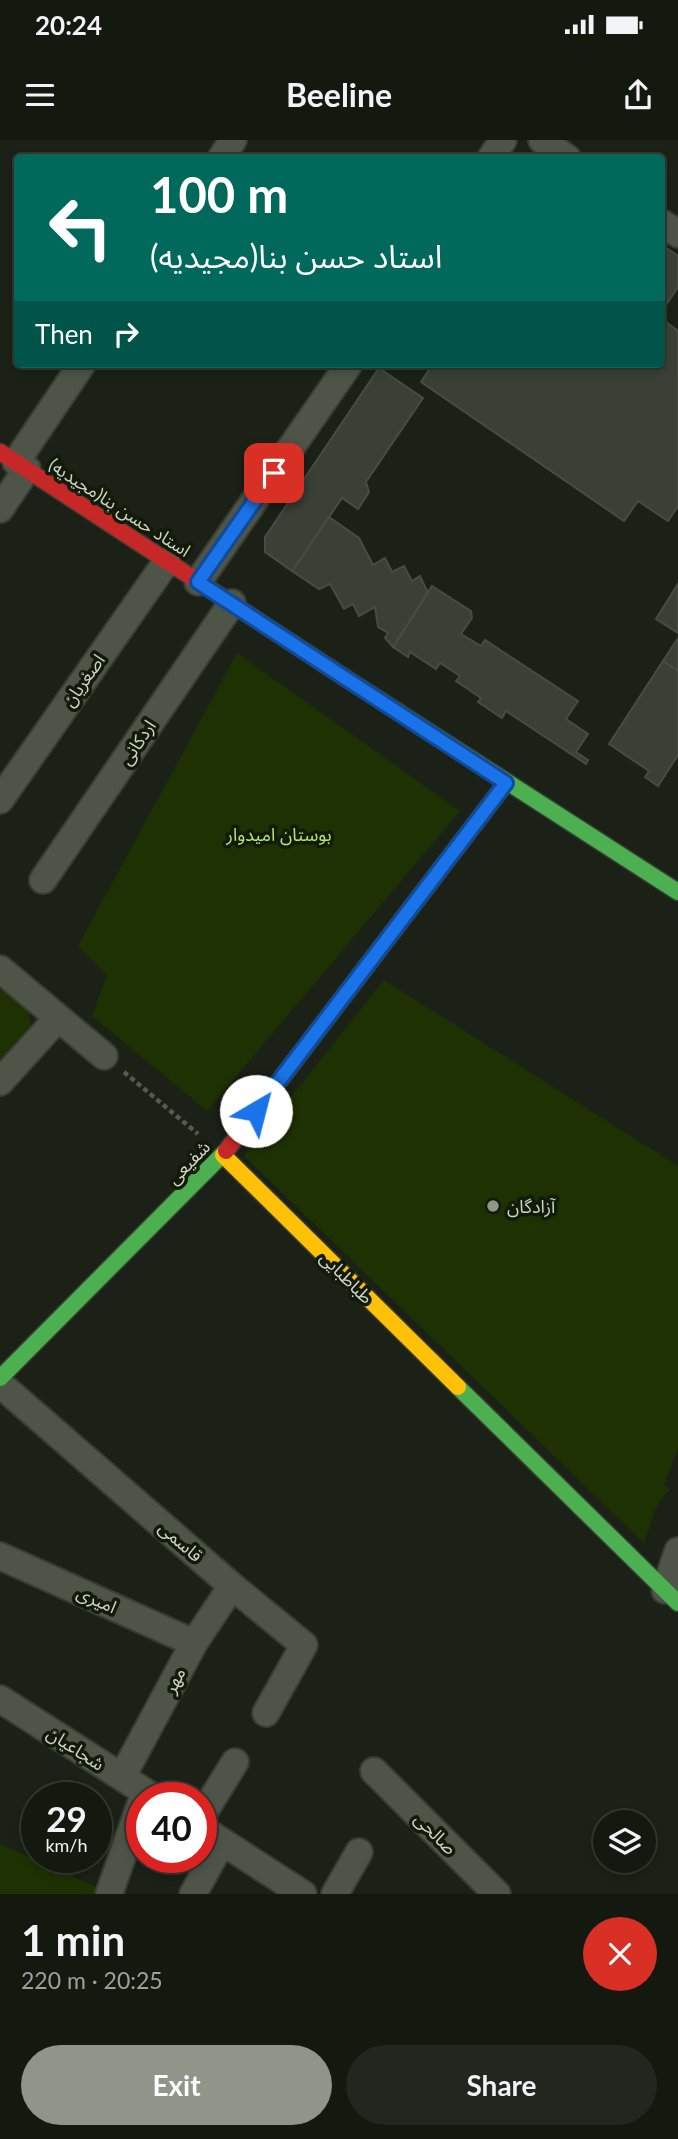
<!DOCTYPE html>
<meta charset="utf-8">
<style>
:root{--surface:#141910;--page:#21261e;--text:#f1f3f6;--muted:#9da09f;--line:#333830;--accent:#8f9589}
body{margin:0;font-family:Lato,"Noto Sans Arabic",sans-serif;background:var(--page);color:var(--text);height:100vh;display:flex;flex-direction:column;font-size:26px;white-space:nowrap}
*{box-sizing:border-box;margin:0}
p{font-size:23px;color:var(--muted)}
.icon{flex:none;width:38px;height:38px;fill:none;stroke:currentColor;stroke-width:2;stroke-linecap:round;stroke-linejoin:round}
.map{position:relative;height:1754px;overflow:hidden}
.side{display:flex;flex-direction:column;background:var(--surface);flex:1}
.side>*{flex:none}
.banner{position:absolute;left:14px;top:14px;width:651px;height:214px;border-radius:7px;box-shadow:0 4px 10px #0003,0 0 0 2px var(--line);background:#00695c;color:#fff;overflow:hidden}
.fabs{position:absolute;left:593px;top:1670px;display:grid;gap:14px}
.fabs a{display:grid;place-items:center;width:63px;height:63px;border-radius:50%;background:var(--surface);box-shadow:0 4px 10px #0003,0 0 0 2px var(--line);font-size:35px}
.speed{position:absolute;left:21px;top:1642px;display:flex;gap:14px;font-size:35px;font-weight:700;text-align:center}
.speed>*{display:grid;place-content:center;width:91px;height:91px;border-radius:50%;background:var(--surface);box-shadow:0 4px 10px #0003,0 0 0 2px var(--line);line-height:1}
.speed small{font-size:18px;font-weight:400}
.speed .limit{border:10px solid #d22;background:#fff;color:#111}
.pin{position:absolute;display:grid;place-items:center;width:60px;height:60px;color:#fff;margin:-30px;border-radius:14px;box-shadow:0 4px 10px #0006}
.me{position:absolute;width:77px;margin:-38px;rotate:37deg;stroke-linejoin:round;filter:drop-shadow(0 0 5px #0008)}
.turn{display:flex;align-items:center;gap:24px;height:147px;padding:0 21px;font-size:32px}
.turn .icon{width:91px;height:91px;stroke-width:2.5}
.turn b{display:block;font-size:49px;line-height:60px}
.then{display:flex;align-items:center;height:66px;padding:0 21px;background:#0003;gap:14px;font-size:26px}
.round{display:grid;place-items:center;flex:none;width:74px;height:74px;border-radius:37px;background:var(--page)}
.head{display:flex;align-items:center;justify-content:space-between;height:119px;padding:0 21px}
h1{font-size:42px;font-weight:700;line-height:52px}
.primary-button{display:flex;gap:14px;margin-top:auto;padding:14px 21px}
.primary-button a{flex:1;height:80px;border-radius:42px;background:var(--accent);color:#fff;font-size:28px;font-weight:700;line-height:80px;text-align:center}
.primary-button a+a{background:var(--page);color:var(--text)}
.status{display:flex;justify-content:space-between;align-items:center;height:49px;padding:0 35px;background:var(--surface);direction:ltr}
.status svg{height:19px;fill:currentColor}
header{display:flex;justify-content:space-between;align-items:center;height:91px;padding:0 21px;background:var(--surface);font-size:32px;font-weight:700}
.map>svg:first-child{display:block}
.green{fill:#1e3103}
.building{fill:#3a4035;stroke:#474c42;stroke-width:2}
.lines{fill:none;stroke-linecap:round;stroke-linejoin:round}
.street-casing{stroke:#373d33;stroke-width:30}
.fast-casing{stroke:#373d33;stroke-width:19}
.slow-casing{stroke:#373d33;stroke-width:19}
.jam-casing{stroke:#373d33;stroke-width:19}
.path{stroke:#555a50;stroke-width:4.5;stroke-dasharray:5 3.5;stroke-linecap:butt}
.street{stroke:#4f5449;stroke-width:26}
.fast{stroke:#4caf50;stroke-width:16}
.slow{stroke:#ffc107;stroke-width:16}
.jam{stroke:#c62828;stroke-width:16}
.route-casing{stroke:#114b97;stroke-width:18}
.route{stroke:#1a73e8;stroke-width:12}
.poi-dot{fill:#8f9589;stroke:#121b09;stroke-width:2.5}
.labels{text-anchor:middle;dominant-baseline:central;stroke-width:7;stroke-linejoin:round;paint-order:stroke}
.street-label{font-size:18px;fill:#cdd4c7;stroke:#121b09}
.park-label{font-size:18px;fill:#b1e576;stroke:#121b09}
.poi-label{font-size:18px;fill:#cdd4c7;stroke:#121b09;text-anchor:start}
</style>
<div class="status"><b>20:24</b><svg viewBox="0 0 49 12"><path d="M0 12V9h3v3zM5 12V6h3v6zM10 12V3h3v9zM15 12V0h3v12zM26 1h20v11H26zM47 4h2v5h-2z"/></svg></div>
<header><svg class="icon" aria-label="menu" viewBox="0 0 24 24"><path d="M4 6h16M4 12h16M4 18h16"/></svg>Beeline<svg class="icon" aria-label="share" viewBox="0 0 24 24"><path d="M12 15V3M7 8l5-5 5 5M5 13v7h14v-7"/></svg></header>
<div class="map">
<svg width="678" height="1754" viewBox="0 0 678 1754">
<rect width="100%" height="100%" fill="#1b2116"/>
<!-- green -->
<path class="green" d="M237,513l223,158 -253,300 -115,-95 15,-41 -29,-29z
M384,840l294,186v283l-14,36 6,5 -13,15 -13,38 -400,-387z
M0,842l28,23 4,26 -32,35z
M0,1704l97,43 -3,7h-94z"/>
<!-- building -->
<path class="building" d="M662,105l16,11v31l-16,24z
M662,179l16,12v175l-10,15 -30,-20 -14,20 -203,-139 12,-18h229z
M379,228l44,30 -57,84 3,10 -11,17 -16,-11 -50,73 -27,-19v-15z
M329,377l30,21 14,27 12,-7 7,14 12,-6 8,15 8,-5 8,17 -35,54 -8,-9 3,-5 -10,-6 -3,-20 -16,9 -6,-12 -9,5 -14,-25 -11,5 -27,-18z
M678,444v49l-22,-14z
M432,446l39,25 1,7 -11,16 20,12 4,-6 93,61 -12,18 22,15 -12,18 12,8 -2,4 -80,-53 -4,7 -24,-16 3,-4 -25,-17 4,-5 -20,-13 -4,6 -26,-17 -2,5 -15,-10z
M678,498v33l-15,-10z
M663,521l15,10v84l-20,31 -13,-9 4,-6 -40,-27z"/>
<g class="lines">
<!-- street casing -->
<g class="street-casing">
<path id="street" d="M542,0l25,18
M221,18l12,-18
M491,18l12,-18
M662,83l16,11
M16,322l66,-98
M0,369l27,-40
M198,442l151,-218
M0,660l167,-239
M43,740l189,-277
M0,829l104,87
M0,942l58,-64
M0,1244l232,202 72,59 -38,68
M0,1416l194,87
M665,1450l13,-39
M0,1559l153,98
M374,1631l123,123
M122,1637l72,-134 38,-57
M201,1677l34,-55
M201,1688l102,66
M109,1754l33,-94
M193,1754l29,-52
M335,1754l24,-42"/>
</g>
<!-- fast casing -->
<g class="fast-casing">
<path id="fast" d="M344,537l334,215
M0,1238l226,-227
M458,1247l220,216"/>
</g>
<!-- slow casing -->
<g class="slow-casing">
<path id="slow" d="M223,1015l235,232"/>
</g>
<!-- jam casing -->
<g class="jam-casing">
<path id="jam" d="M0,312l344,225
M226,1011l280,-368"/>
</g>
<!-- path -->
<path class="path" d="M124,932l74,62"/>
<!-- street -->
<use href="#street" class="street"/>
<!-- fast -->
<use href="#fast" class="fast"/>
<!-- slow -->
<use href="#slow" class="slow"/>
<!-- jam -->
<use href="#jam" class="jam"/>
</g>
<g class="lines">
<!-- route casing -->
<g class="route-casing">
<path id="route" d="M256,971l250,-328 -308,-201 76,-109"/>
</g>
<!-- route -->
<use href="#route" class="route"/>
</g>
<!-- markers -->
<circle class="poi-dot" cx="493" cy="1066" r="7"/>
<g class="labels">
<!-- street labels -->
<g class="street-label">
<text transform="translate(120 367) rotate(33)">استاد حسن بنا(مجیدیه)</text>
<text transform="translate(83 540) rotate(-55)">اصغریان</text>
<text transform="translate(137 602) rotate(-56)">اردکانی</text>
<text transform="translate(188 1022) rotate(-46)">شفیعی</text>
<text transform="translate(347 1137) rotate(45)">طباطبایی</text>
<text transform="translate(181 1401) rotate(41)">قاسمی</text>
<text transform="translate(97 1459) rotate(24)">امیری</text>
<text transform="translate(174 1540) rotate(-62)">مهر</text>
<text transform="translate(76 1608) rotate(33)">شجاعیان</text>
<text transform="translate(436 1693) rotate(45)">صالحی</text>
</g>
<!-- park labels -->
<g class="park-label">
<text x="279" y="694">بوستان امیدوار</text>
</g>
<!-- poi labels -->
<g class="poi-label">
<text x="507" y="1066">آزادگان</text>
</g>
</g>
</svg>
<div class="fabs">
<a><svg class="icon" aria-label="layers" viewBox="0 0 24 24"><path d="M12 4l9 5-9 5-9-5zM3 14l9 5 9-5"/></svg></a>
</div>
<div class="speed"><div>29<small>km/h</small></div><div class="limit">40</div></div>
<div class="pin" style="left:274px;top:333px;background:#d93025"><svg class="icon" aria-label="arrive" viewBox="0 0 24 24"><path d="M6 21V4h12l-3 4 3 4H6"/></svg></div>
<svg class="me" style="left:256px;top:971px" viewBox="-20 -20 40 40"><circle r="19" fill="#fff"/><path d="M0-13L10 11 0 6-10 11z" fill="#1a73e8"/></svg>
<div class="banner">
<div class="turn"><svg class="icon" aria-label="left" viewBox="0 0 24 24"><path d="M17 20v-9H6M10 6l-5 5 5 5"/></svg><div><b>100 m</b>استاد حسن بنا(مجیدیه)</div></div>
<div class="then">Then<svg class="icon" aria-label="right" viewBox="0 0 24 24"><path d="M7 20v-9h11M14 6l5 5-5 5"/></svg></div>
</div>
</div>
<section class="side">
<div class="head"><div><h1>1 min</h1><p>220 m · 20:25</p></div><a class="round" style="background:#d93025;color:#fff"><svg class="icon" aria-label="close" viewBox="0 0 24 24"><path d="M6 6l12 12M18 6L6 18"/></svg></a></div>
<div class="primary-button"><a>Exit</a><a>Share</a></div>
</section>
